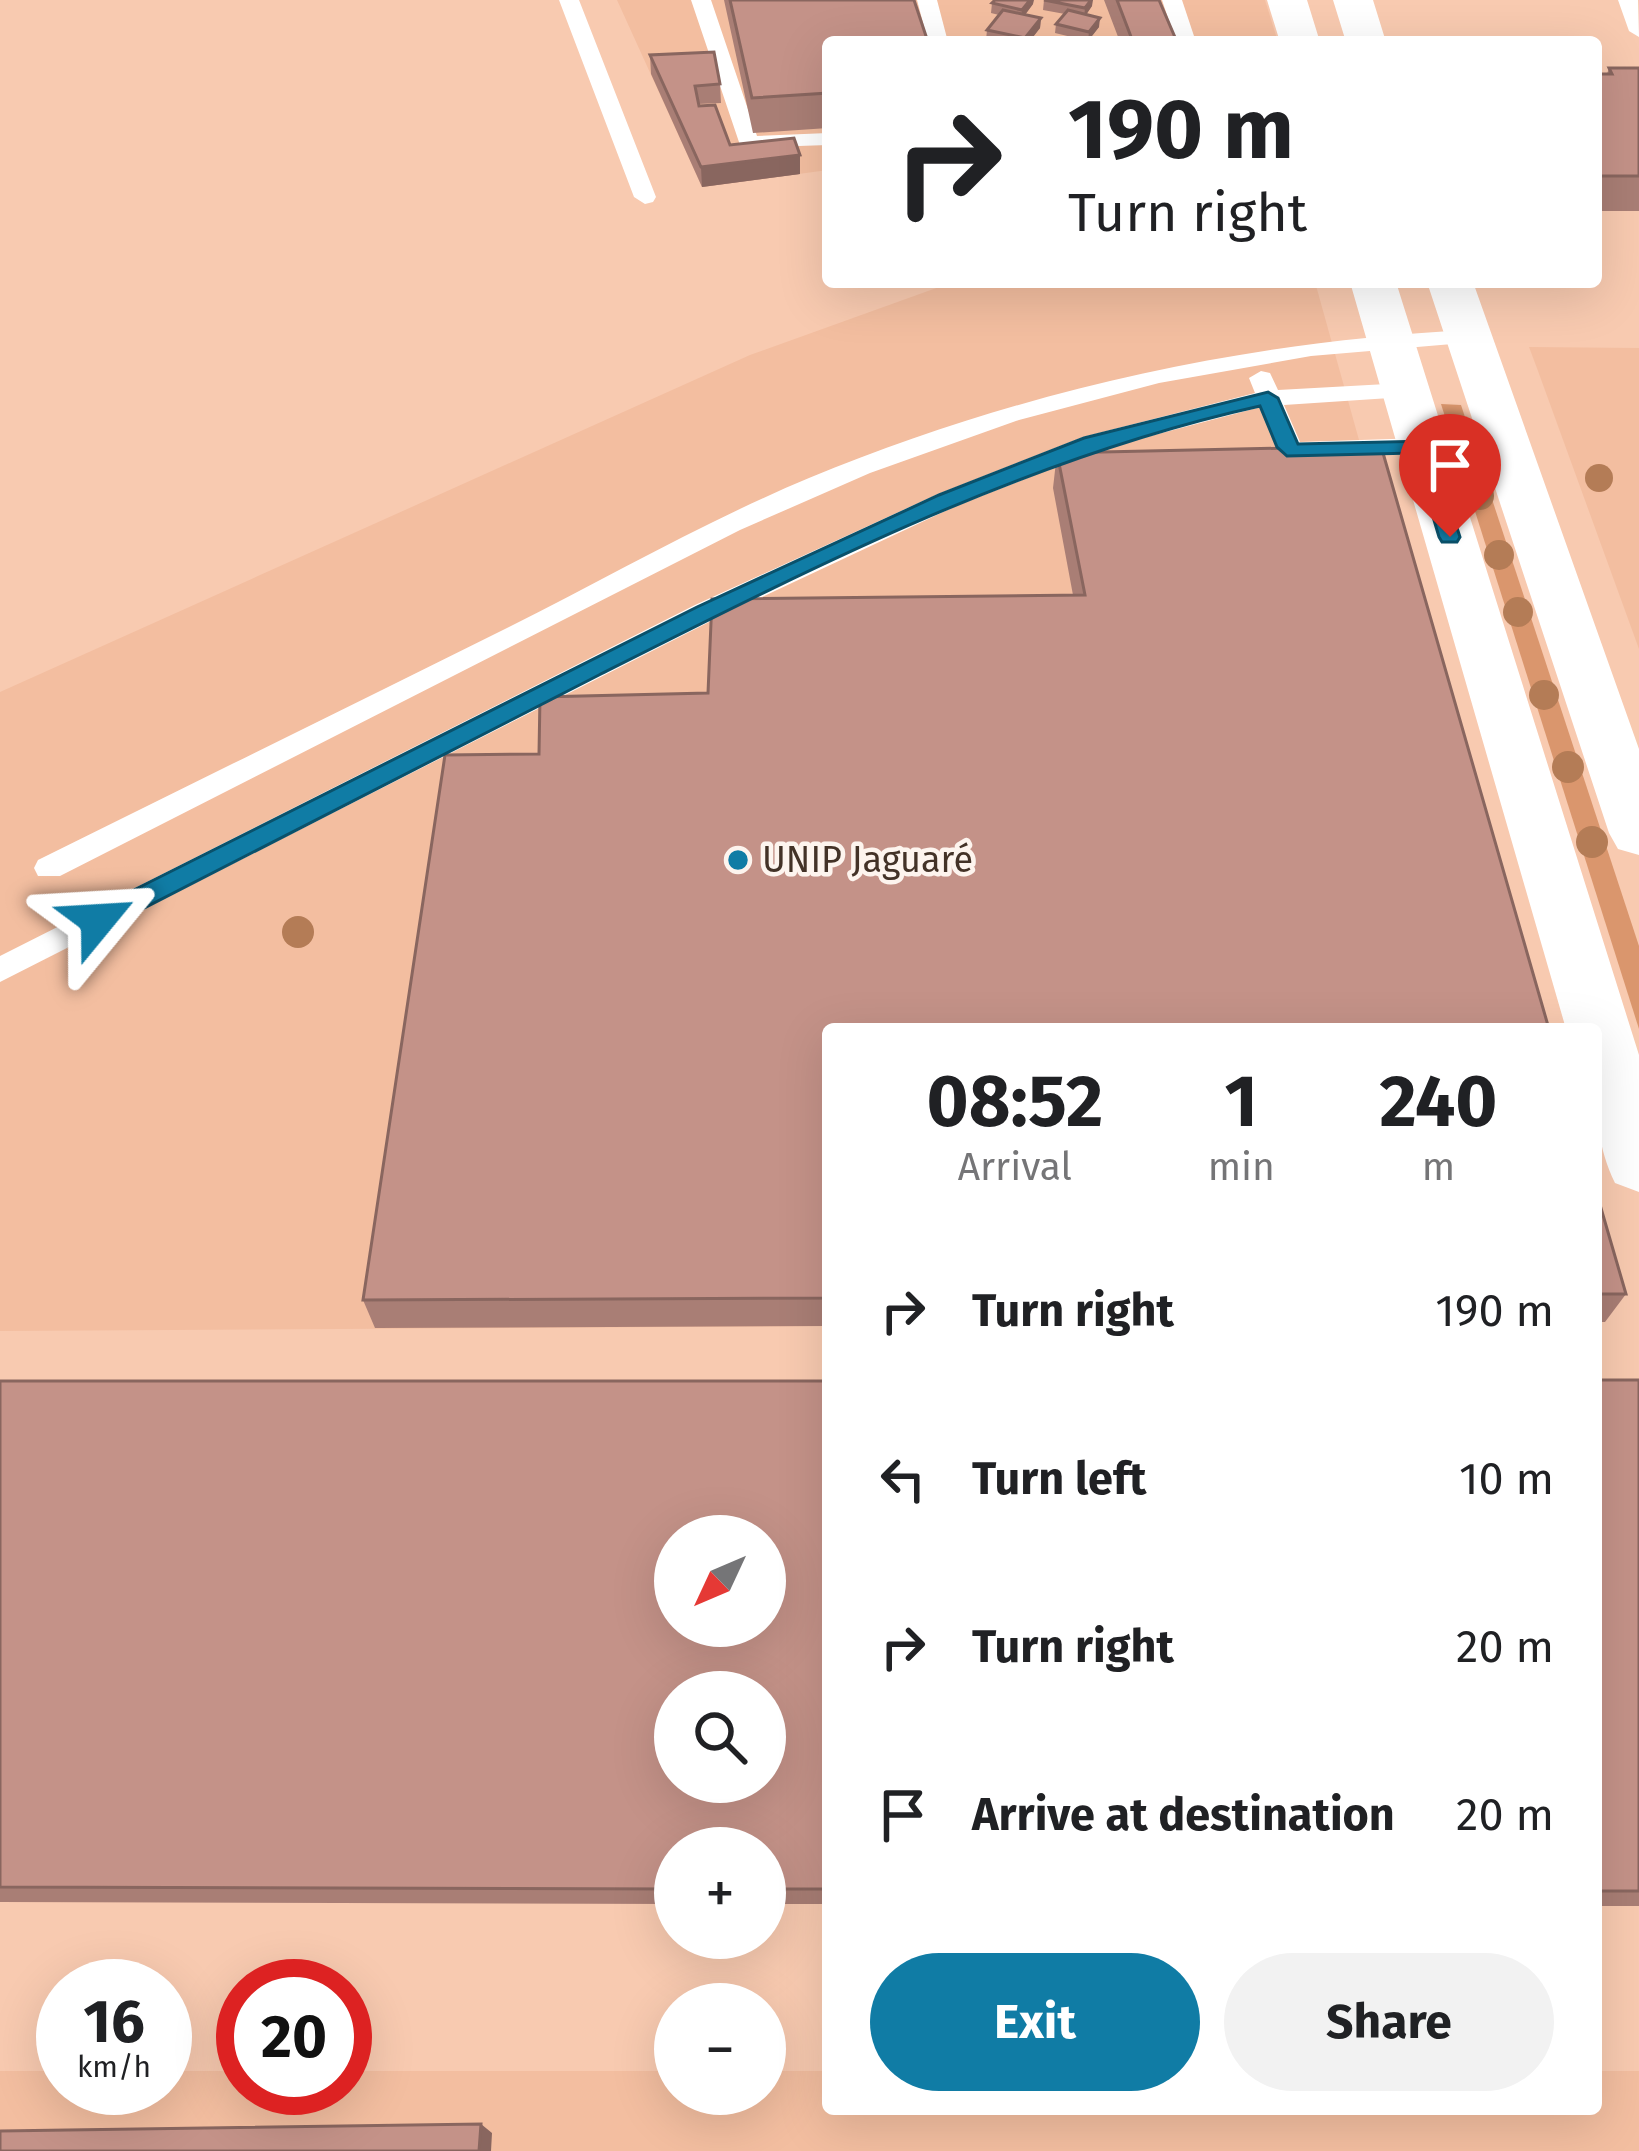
<!DOCTYPE html>
<meta charset="utf-8">
<style>
:root{--surface:#fff;--page:#f2f2f2;--text:#202124;--muted:#757577;--accent:#107ca5}
body{margin:0;font-family:"Fira Sans",sans-serif;background:var(--page);color:var(--text);height:100vh;display:flex;flex-direction:column;font-size:45px;white-space:nowrap}
*{box-sizing:border-box;margin:0}
p{font-size:39px;color:var(--muted)}
.icon{flex:none;width:66px;height:66px;fill:none;stroke:currentColor;stroke-width:2;stroke-linecap:round;stroke-linejoin:round}
.map{position:relative;flex:1;overflow:hidden}
.sheet{position:absolute;left:822px;top:1023px;width:780px;height:1092px;display:flex;flex-direction:column;background:var(--surface);border-radius:12px;box-shadow:0 12px 48px #0002}
.sheet>*{flex:none}
.guide{position:absolute;left:822px;top:36px;width:780px;height:252px;border-radius:12px;box-shadow:0 12px 48px #0002;background:#fff;color:var(--text);overflow:hidden}
.needle{width:78px;rotate:226deg}
.tools{position:absolute;left:654px;top:1515px;display:grid;gap:24px}
.tools a{display:grid;place-items:center;width:132px;height:132px;border-radius:50%;background:var(--surface);box-shadow:0 12px 48px #0002;font-size:60px}
.speed{position:absolute;left:36px;top:1959px;display:flex;gap:24px;font-size:60px;font-weight:700;text-align:center}
.speed>*{display:grid;place-content:center;width:156px;height:156px;border-radius:50%;background:var(--surface);box-shadow:0 12px 48px #0002;line-height:1}
.speed small{font-size:30px;font-weight:400}
.speed .limit{border:18px solid #d22;background:#fff;color:#111}
.pin{position:absolute;display:grid;place-items:center;width:102px;height:102px;color:#fff;margin:-123px -51px;border-radius:50% 50% 50% 0;rotate:-45deg;box-shadow:0 0 12px #0007}
.pin .icon{rotate:45deg}
.me{position:absolute;width:132px;margin:-66px;rotate:63deg;stroke-linejoin:round;filter:drop-shadow(0 0 9px #0008)}
.turn{display:flex;align-items:center;gap:42px;height:252px;padding:0 48px;font-size:54px}
.turn .icon{width:156px;height:156px;stroke-width:2.5}
.turn b{display:block;font-size:84px;line-height:102px}
.eta{display:flex;justify-content:space-evenly;align-items:center;height:204px;text-align:center}
.eta b{font-size:72px;font-weight:700;line-height:84px}
.primary-button{display:flex;gap:24px;margin-top:auto;padding:24px 48px}
.primary-button a{flex:1;height:138px;border-radius:72px;background:var(--accent);color:#fff;font-size:48px;font-weight:700;line-height:138px;text-align:center}
.primary-button a+a{background:var(--page);color:var(--text)}
ul{padding:0;list-style:none}
li{display:flex;align-items:center;gap:36px;height:168px;padding:0 48px}
li div{flex:1}
li b{display:block;font-size:45px}
li em{font-style:normal}
.map>svg:first-child{display:block}
.built{fill:#f3bea0}
.green{fill:#da966d}
.lines{fill:none;stroke-linecap:round;stroke-linejoin:round}
.service{fill:#fff;fill-rule:evenodd}
.tertiary{fill:#fff;fill-rule:evenodd}
.tree{fill:#b47c56}
.wall{fill:#a97e75}
.shaded-wall{fill:#89665f}
.building{fill:#c49288;stroke:#89665f;stroke-width:3;fill-rule:evenodd}
.route{fill:#107ca5;stroke:#0a516b;stroke-width:3}
.poi-dot{fill:#107ca5;stroke:#fdf4ee;stroke-width:4.5}
.labels{text-anchor:middle;dominant-baseline:central;stroke-width:9;stroke-linejoin:round;paint-order:stroke}
.poi-label{font-size:36px;fill:#433227;stroke:#fdf4ee;text-anchor:start}
</style>
<div class="map">
<svg width="1639" height="2151" viewBox="0 0 1639 2151">
<rect width="100%" height="100%" fill="#f8cab0"/>
<!-- built -->
<path class="built" d="M617,0h648l13,42h-450v128l-126,17z
M953,282h362l208,747h-695v297l-828,5v-639l750,-337z
M1529,347l110,1v301l-101,-278z
M0,2071h63v17h102v-17h78v17h102v-17h330v23h90v-23h63v38h768v-38h43v80h-1639z"/>
<!-- green -->
<path class="green" d="M1441,404l20,1 178,541v83z"/>
<g class="lines">
<!-- service -->
<path class="service" d="M559,0h20l77,197 -3,5 -8,2 -11,-7z
M691,0h20l46,136 71,-3v12l-87,3z
M917,0h20l11,42h-20z
M1162,0h20l14,42h-20z
M1618,0h20l1,37 -10,-6z
M1468,330l8,2v10l-165,14 -152,27 -140,37 -149,53 -130,57 -680,346h-22l-4,-8 4,-8c157,-78 314,-155 471,-233 100,-50 197,-106 300,-149 211,-87 431,-136 659,-148z
M1261,371l9,2 8,17 127,-7 12,7 -12,7 -121,8 16,37 122,-4 13,8 -13,8 -131,4 -13,-8 -17,-43 -160,42 -145,57 -241,113 -715,363v-26l695,-351 243,-111 145,-57 172,-44 -6,-15z"/>
<!-- tertiary -->
<path class="tertiary" d="M1267,0h40l13,42h-40z
M1333,0h40l13,42h-40z
M1350,282h46l243,773v137l-24,-9c-24,-49 -19,-100 -19,-154h-30z
M1427,282h46l166,467v106l-21,-6 -9,-16z"/>
</g>
<!-- trees -->
<g class="tree">
<circle cx="1463" cy="442" r="14"/>
<circle cx="1599" cy="478" r="14"/>
<circle cx="1480" cy="496" r="14"/>
<circle cx="1499" cy="555" r="15"/>
<circle cx="1518" cy="612" r="15"/>
<circle cx="1544" cy="695" r="15"/>
<circle cx="1568" cy="767" r="16"/>
<circle cx="1592" cy="842" r="16"/>
<circle cx="298" cy="932" r="16"/>
</g>
<!-- wall -->
<path class="wall" d="M724,0h190l-86,42v86l-75,5z
M1044,0l48,6 -6,8 13,13 -11,14 -33,-8 1,-9 9,-10 -22,-4z
M1104,0h55l18,42h-57z
M992,3l41,1 -8,11 16,3 -1,10 -11,14h-32l-11,-2 1,-10 12,-15 -8,-2z
M650,55l70,29 1,19 -23,1 32,41 70,10v19l-98,13 -51,-113z
M1609,68h30v143h-43v-137h11z
M1381,446l-553,583v297l-453,2 -12,-28 345,-607 365,-98 -20,-107 4,-35z
M1596,1191l30,103 -21,28h-9z
M1596,1380h43v526h-43z
M0,1381h828v523h-63v-56h-90v56l-675,-2z"/>
<!-- shaded-wall -->
<path class="shaded-wall" d="M1030,0h4l-1,4 -12,16 1,-10z
M1091,0h2l-1,6 -8,12 1,-10z
M1041,18l-1,10 -11,14h-4v-4z
M1100,18l-1,9 -11,14 1,-9z
M800,155v19l-98,13 -1,-20z
M481,2124l11,9 -1,18h-12z"/>
<!-- building -->
<path class="building" d="M730,0h184l14,42h-100v51l-76,5z
M995,0h35l-8,10 -30,-7z
M1044,0h47l-6,8z
M1117,0h42l18,42h-44z
M1003,10l38,8 -16,20 -38,-8z
M1068,10l32,8 -11,14 -33,-8z
M714,52l6,32 -25,2 4,20 16,-1 15,40 64,-7 6,17 -99,12 -51,-112z
M1609,68h30v108h-43v-102h16z
M1381,446l168,583h-721v269l-465,2 82,-545 94,-1 1,-57 168,-4 4,-94 373,-4 -28,-142z
M1596,1191l30,103h-30z
M1596,1380h43v511h-43z
M0,1381h828v508h-63v-41h-90v41l-675,-2zM675,1536h90v90h-90zM675,1692h90v90h-90z
M481,2124l-2,27h-479v-20z"/>
<!-- route -->
<path class="route" d="M1268,392l10,6 20,46 131,-3 31,96 -3,5h-15l-3,-5 -25,-84 -127,3 -10,-9 -17,-41c-234,52 -447,161 -661,269 -164,84 -328,168 -492,252l-9,3 -13,-10 3,-7 609,-306 242,-112 145,-57z"/>
<!-- markers -->
<circle class="poi-dot" cx="738" cy="860" r="12"/>
<g class="labels">
<!-- poi labels -->
<g class="poi-label">
<text x="762" y="860">UNIP Jaguaré</text>
</g>
</g>
</svg>
<div class="tools">
<a><svg class="needle" viewBox="-14 -14 28 28"><path d="M0-13l5 13h-10z" fill="#e53935"/><path d="M0 13l5-13h-10z" fill="#757577"/></svg></a>
<a><svg class="icon" aria-label="search" viewBox="0 0 24 24"><circle cx="10" cy="10" r="6"/><path d="M15 15l6 6"/></svg></a>
<a>+</a>
<a>−</a>
</div>
<div class="speed"><div>16<small>km/h</small></div><div class="limit">20</div></div>
<div class="pin" style="left:1450px;top:537px;background:#d93025"><svg class="icon" aria-label="arrive" viewBox="0 0 24 24"><path d="M6 21V4h12l-3 4 3 4H6"/></svg></div>
<svg class="me" style="left:98px;top:920px" viewBox="-20 -20 40 40"><path d="M0-17L14 15 0 8-14 15z" fill="#107ca5" stroke="#fff" stroke-width="4"/></svg>
<div class="guide">
<div class="turn"><svg class="icon" aria-label="right" viewBox="0 0 24 24"><path d="M7 20v-9h11M14 6l5 5-5 5"/></svg><div><b>190 m</b>Turn right</div></div>
</div>
<section class="sheet">
<div class="eta">
<div><b>08:52</b><p>Arrival</p></div>
<div><b>1</b><p>min</p></div>
<div><b>240</b><p>m</p></div>
</div>
<ul>
<li><svg class="icon" aria-label="right" viewBox="0 0 24 24"><path d="M7 20v-9h11M14 6l5 5-5 5"/></svg><div><b>Turn right</b></div><em>190 m</em></li>
<li><svg class="icon" aria-label="left" viewBox="0 0 24 24"><path d="M17 20v-9H6M10 6l-5 5 5 5"/></svg><div><b>Turn left</b></div><em>10 m</em></li>
<li><svg class="icon" aria-label="right" viewBox="0 0 24 24"><path d="M7 20v-9h11M14 6l5 5-5 5"/></svg><div><b>Turn right</b></div><em>20 m</em></li>
<li><svg class="icon" aria-label="arrive" viewBox="0 0 24 24"><path d="M6 21V4h12l-3 4 3 4H6"/></svg><div><b>Arrive at destination</b></div><em>20 m</em></li>
</ul>
<div class="primary-button"><a>Exit</a><a>Share</a></div>
</section>
</div>
